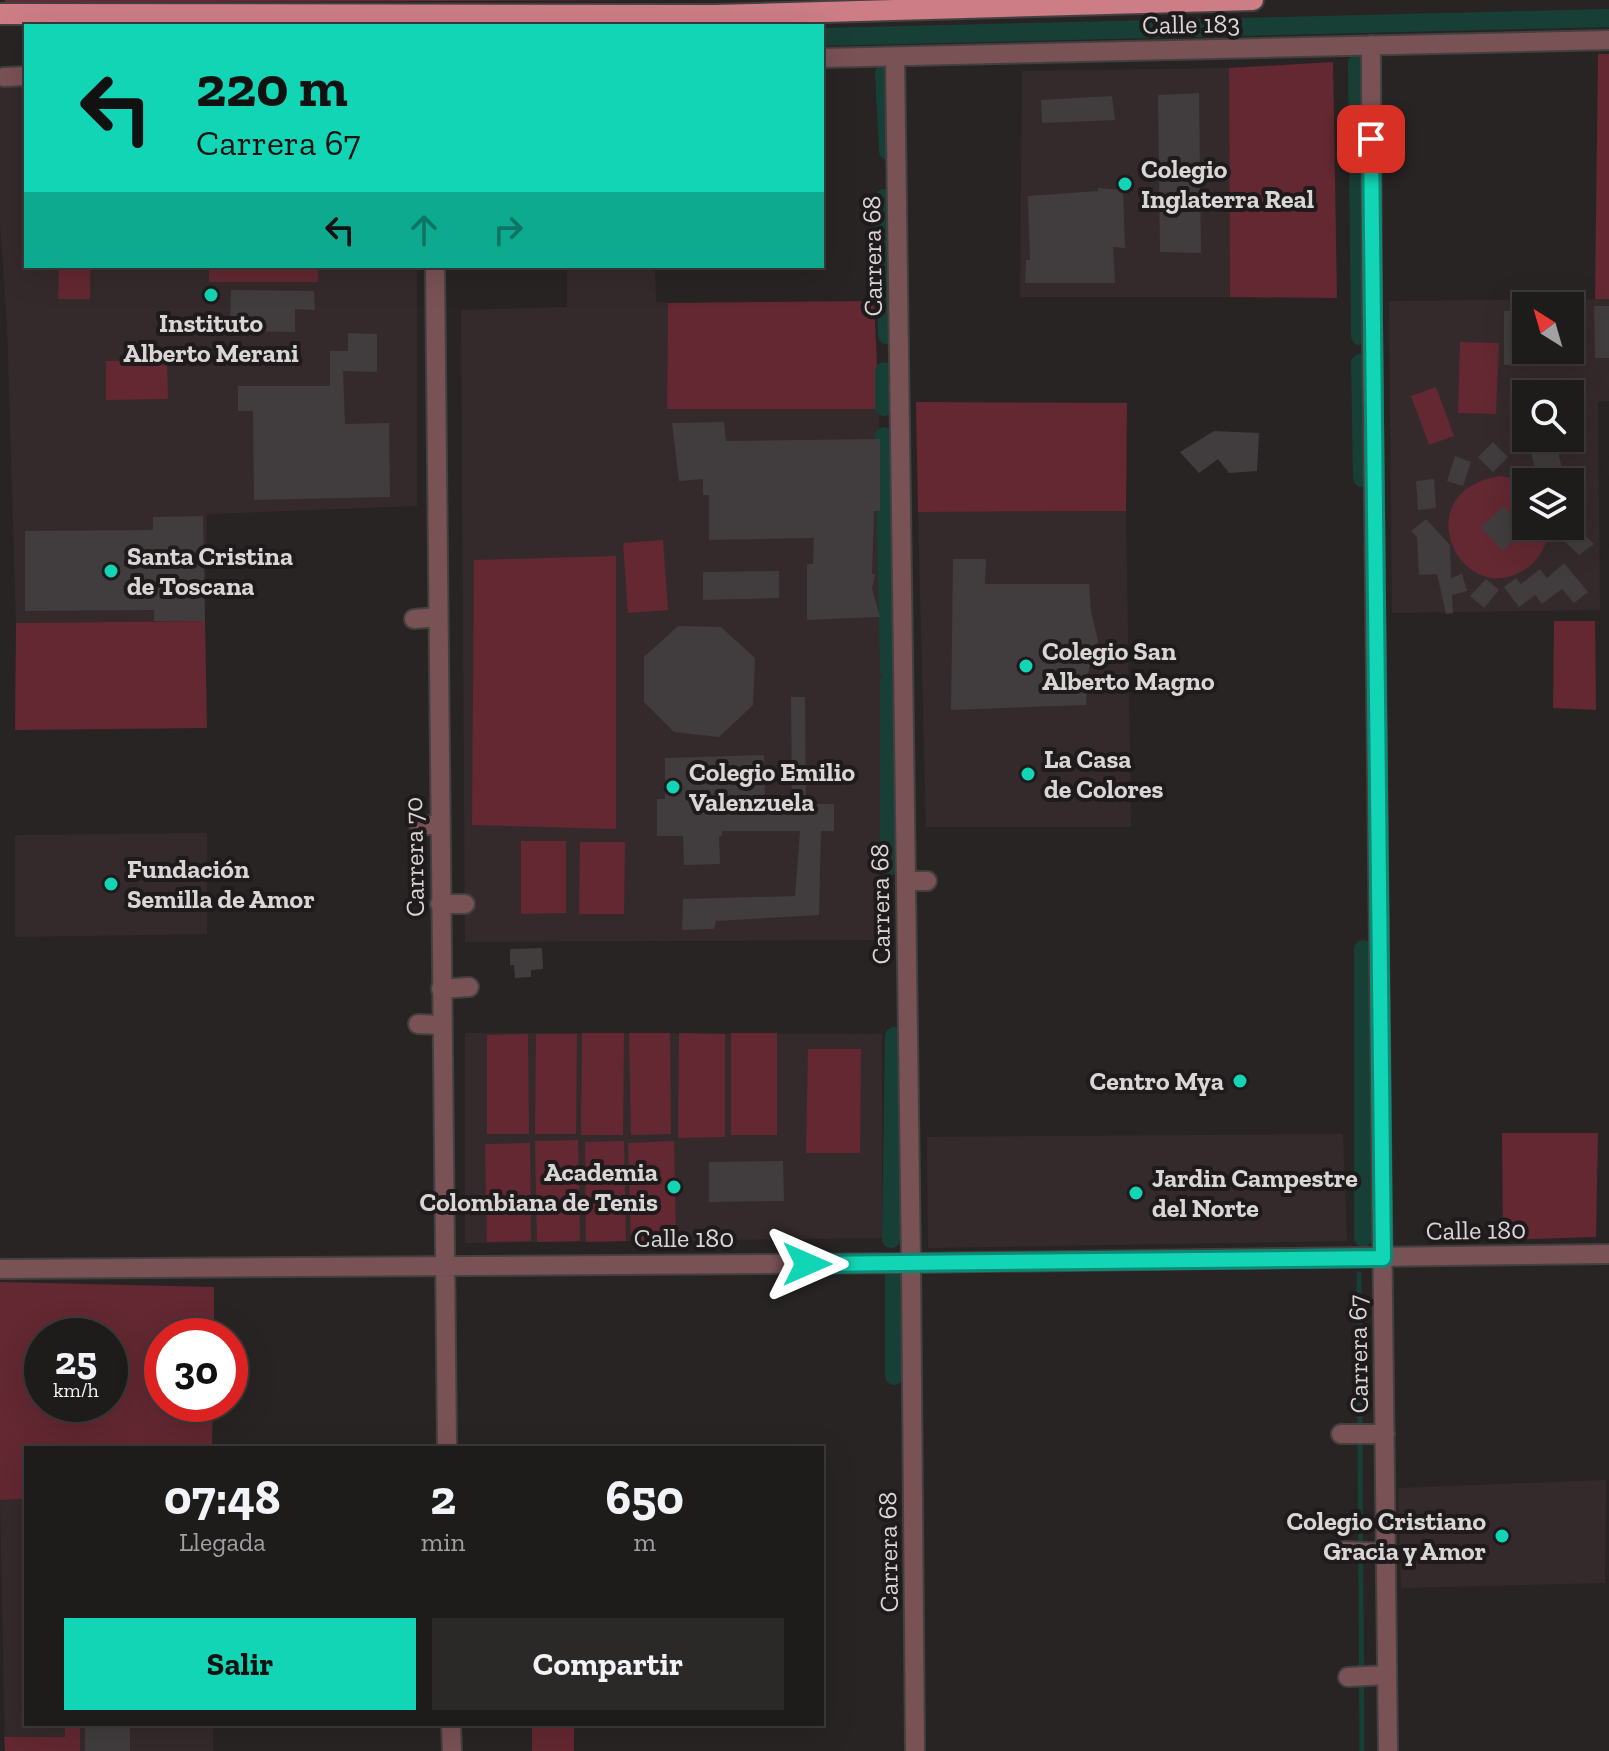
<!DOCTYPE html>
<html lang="es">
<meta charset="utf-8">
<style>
:root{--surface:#1e1b1b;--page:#2b2828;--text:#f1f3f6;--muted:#a1a1a3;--line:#3c393a;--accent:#11d5b4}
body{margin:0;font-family:"Zilla Slab",serif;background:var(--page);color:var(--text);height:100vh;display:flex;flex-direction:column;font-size:30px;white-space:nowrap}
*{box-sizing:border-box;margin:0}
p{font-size:26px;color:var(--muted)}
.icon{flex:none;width:44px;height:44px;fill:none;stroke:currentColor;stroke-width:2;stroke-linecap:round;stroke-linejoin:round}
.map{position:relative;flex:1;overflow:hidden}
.panel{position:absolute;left:24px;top:1446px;width:800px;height:280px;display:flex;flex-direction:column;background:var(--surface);border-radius:0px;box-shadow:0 8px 32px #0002,0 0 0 2px var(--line)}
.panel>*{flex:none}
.banner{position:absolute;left:24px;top:24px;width:800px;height:244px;border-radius:0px;box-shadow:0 8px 32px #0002,0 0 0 2px var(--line);background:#11d5b4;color:#111;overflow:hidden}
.needle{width:52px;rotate:323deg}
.tools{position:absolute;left:1512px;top:292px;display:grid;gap:16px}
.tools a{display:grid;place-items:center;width:72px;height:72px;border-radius:0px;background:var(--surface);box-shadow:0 8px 32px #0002,0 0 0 2px var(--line);font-size:40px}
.speed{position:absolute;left:24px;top:1318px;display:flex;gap:16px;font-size:40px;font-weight:700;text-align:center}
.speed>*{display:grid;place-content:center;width:104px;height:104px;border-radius:50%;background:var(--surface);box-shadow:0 8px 32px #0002,0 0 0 2px var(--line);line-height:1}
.speed small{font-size:20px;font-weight:400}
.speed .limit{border:12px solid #d22;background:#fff;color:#111}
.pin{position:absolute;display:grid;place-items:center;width:68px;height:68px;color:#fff;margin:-34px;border-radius:16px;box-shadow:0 4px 12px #0006}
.me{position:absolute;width:88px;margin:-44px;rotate:90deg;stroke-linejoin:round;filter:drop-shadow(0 0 6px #0008)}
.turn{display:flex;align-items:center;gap:28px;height:168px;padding:0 40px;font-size:36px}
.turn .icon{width:104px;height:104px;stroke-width:2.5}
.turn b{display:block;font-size:56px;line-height:68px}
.lanes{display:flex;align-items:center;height:76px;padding:0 40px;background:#0003;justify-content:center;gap:40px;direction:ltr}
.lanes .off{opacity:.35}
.eta{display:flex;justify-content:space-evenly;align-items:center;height:136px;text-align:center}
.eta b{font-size:48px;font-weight:700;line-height:56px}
.primary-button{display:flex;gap:16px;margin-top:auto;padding:16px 40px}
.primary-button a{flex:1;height:92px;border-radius:0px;background:var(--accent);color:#111;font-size:32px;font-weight:700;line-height:92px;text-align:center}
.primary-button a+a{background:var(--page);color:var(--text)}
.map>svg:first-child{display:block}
.built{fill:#352a2b;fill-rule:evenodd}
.green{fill:#632832;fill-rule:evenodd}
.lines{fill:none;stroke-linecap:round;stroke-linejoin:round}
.stream{stroke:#183f36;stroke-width:5}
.canal{stroke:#183f36;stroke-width:18}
.building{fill:#413c3d}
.minor-casing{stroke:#444040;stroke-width:22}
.major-casing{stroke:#444040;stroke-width:24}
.minor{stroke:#795256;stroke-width:18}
.major{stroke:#cc7d86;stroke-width:20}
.route-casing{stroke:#0b8a75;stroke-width:20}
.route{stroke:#11d5b4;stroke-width:14}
.poi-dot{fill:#11d5b4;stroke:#1f1a1b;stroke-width:3}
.labels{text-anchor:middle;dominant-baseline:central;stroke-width:8;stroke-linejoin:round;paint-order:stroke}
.street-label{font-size:26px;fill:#d9d6d6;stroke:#1f1a1b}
.poi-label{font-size:26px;font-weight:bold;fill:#d9d6d6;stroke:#1f1a1b;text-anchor:start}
</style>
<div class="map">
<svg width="1609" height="1751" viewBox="0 0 1609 1751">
<rect width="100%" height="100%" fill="#282424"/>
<!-- built -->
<path class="built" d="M1229,68l1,229h-210l2,-226z
M26,85v181h391v240l-210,8 -2,107 -189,2 -9,-299 -7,-100v-138z
M567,266h88l1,36 12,1 -1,106h212l4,261 -4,270 -414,2 -4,-632 106,-3z
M1609,299v102l-11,1 2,208 -208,3 -3,-312zM1526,306h44v44h-44zM1526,394h44v44h-44zM1526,482h44v44h-44z
M1126,511l5,316h-205l-8,-315z
M207,833v101l-192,3v-102z
M465,1033l417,1v204l-417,5z
M1343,1134l4,107 -419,7 -1,-111z
M1606,1480l-1,103 -204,5 -3,-100z
M26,1499v225h187v27h-208l-5,-251z"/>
<!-- green -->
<path class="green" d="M5,0h663l-663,3z
M1598,54h11v245h-14z
M1333,62l4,236 -107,-1 -1,-229z
M59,266h31v33h-32z
M209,266h109v16h-109z
M874,301l5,108h-212l1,-106z
M1460,342l39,1 -3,71 -38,-1z
M167,360l1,39 -62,1v-39z
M1436,387l18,49 -25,9 -18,-49z
M916,402l211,1 -1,108 -208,1z
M1501,476l17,4 8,5v41h23c0,16 -9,33 -22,42 -67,46 -124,-78 -26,-92z
M663,540l5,70 -40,3 -5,-70z
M616,556v273l-144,-4 2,-265z
M205,621l2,107 -192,2 1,-107z
M1554,621h41l1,89 -43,-2z
M521,841h45v72l-45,1z
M580,842h45l-1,72h-45z
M582,1033h42l-1,102h-42z
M629,1033h41l1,101 -40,1z
M679,1033l46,1v103l-47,1z
M731,1033h46v102h-46z
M528,1034l1,100h-42v-99z
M536,1034h41l-1,100h-41z
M808,1049h53l-1,104h-54z
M1502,1133h96l-2,104 -93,3z
M578,1140l2,101 -43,1 -2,-101z
M624,1141l2,100 -40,1 -1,-100z
M674,1141l2,99 -45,2 -3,-99z
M530,1143l1,98 -44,1 -2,-98z
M0,1282l214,5v49h-52v68h51l-1,44h-186v51l-26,1zM42,1336h68v68h-68z
M532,1724h42v27h-42z
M65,1726l15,1v24h-75l-1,-14h61z"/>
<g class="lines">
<!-- stream -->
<path class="stream" d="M1360,363v-7
M1359,1274l1,155
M1360,1439l2,312"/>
<!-- canal -->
<path class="canal" d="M822,37l787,-19
M1357,63l3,273
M884,73l4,78
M884,198l3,137
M1360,363l2,115
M884,407v-36
M884,436l5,234
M889,867v-184
M1363,1238v-289
M891,1239l3,-203
M894,1273v103"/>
</g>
<!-- building -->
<path class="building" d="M1199,93l2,160 -41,-1 -2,-157z
M1112,96l3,24 -73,3 -1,-23z
M1098,188l25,2 2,58 -12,-1 2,36h-90l1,-23h4l-2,-64 70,-5z
M231,290l83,1 1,19 -20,-1v23l-65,-1z
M1594,306h15v52h-14z
M1504,311h22v39h11v14l-33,1z
M348,333l29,1v38l-34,-1 2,53 44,-1 1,74 -136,3 -1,-89h-15v-25h92v-35h18z
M724,422l2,19 154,-2v72h-6l-2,63h3l-3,15 8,28 -73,3v-56h6l1,-26 -105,2v-45h-6v-16l-24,2 -7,-58z
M1214,431l45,2 -2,38 -28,2 -11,-14 -19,14 -19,-21z
M1528,438h27l9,40 -26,4z
M1493,442l15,15 -15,15 -15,-15z
M1455,456l16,6 -8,24 -16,-5z
M1434,479l2,29 -18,2 -2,-29z
M1570,493l17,9 -12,25 19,17 -15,11 -21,-20 12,-9z
M1503,506l16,17v12l-16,16 -22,-23z
M203,516l2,105h-51v-11l-129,1v-80l128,-1v-13z
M1426,519l24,26 1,33 11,-4 5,17 -15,4 1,18 -7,1 -9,-40 -18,1 -2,-38 -6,-6z
M953,559h33l-1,25h104l2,27 7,30 -10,32 -2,32 -135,5z
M1564,563l24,29 -14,11 -12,-14 -20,15 -7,-9 -16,12 -15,-20 12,-9 5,6 19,-15 7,9z
M779,571v27l-76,2v-28z
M1486,579l13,11 -15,18 -14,-12z
M678,626l43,1 34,31 -2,47 -34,32 -45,-5 -30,-30v-45z
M791,697h14l1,107h28v27h-13l-2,84 -103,6 -2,8 -32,1 1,-31 112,-3 5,-65h-78v5h-3l1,28 -36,1 -1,-29h-26v-37h8v-41l99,-3 1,50 27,-1z
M542,948l1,21 -12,1v7l-16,1 -1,-13h-4v-16z
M783,1161l1,40 -75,1v-40z
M85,1724l45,1v26h-45z"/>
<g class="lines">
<!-- minor casing -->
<g class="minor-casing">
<path id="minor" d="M1371,45l1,274 16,1432
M895,57l16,1206 4,488
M822,58l787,-18
M4,77l22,-1
M435,266l12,1182
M414,619l24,-2
M419,825h21
M906,881h21
M440,904h25
M441,989l28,-2
M418,1024l24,1
M0,1269l911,-6 698,-9
M1341,1434h44
M1344,1551l42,2
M1348,1677l39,-2
M451,1724l1,27"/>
</g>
<!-- major casing -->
<g class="major-casing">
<path id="major" d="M0,14l715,1 538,-15"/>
</g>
<!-- minor -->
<use href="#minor" class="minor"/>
<!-- major -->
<use href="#major" class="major"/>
</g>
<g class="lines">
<!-- route casing -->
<g class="route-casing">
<path id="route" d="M807,1264l576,-6 -12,-1119"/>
</g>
<!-- route -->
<use href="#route" class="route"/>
</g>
<!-- markers -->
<g class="poi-dot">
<circle cx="1125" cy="184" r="8"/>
<circle cx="211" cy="295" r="8"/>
<circle cx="111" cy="571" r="8"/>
<circle cx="1026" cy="666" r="8"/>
<circle cx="1028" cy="774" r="8"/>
<circle cx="673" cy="787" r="8"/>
<circle cx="111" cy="884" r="8"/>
<circle cx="1240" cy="1081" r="8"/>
<circle cx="674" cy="1187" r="8"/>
<circle cx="1136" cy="1193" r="8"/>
<circle cx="1502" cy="1536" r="8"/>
</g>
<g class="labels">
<!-- street labels -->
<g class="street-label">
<text transform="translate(1191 24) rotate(-1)">Calle 183</text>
<text transform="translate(872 256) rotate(-91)">Carrera 68</text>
<text transform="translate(414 857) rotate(-91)">Carrera 70</text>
<text transform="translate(880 904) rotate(-91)">Carrera 68</text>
<text transform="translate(1476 1230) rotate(-1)">Calle 180</text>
<text x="684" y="1238">Calle 180</text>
<text transform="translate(1358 1354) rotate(-91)">Carrera 67</text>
<text transform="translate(888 1552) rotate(-91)">Carrera 68</text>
</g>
<!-- poi labels -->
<g class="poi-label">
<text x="1141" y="169">Colegio<tspan x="1141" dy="30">Inglaterra Real</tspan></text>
<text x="211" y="323" text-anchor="middle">Instituto<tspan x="211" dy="30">Alberto Merani</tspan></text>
<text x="127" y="556">Santa Cristina<tspan x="127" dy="30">de Toscana</tspan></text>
<text x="1042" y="651">Colegio San<tspan x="1042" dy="30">Alberto Magno</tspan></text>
<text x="1044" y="759">La Casa<tspan x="1044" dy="30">de Colores</tspan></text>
<text x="689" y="772">Colegio Emilio<tspan x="689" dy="30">Valenzuela</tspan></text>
<text x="127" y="869">Fundación<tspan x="127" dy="30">Semilla de Amor</tspan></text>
<text x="1224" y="1081" text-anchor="end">Centro Mya</text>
<text x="658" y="1172" text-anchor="end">Academia<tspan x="658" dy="30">Colombiana de Tenis</tspan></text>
<text x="1152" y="1178">Jardin Campestre<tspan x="1152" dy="30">del Norte</tspan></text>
<text x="1486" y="1521" text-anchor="end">Colegio Cristiano<tspan x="1486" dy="30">Gracia y Amor</tspan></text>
</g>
</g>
</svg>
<div class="tools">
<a><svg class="needle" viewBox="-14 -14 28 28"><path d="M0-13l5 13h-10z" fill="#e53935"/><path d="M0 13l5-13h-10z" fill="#a1a1a3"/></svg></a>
<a><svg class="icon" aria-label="search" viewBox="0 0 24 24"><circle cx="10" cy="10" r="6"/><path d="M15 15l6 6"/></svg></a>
<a><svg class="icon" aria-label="layers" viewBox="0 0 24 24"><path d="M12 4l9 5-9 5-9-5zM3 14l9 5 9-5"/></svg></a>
</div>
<div class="speed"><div>25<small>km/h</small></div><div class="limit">30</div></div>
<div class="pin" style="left:1371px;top:139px;background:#d93025"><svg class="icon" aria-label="arrive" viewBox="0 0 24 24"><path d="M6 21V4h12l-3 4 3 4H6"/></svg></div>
<svg class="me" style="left:807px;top:1264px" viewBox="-20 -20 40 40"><path d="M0-17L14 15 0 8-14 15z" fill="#11d5b4" stroke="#fff" stroke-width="4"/></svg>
<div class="banner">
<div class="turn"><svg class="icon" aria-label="left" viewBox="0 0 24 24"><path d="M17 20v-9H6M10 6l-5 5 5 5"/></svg><div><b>220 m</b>Carrera 67</div></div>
<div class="lanes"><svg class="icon" aria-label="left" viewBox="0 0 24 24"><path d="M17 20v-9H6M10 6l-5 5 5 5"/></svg><svg class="icon off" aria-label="ahead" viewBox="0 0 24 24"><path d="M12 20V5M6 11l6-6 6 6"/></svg><svg class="icon off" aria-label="right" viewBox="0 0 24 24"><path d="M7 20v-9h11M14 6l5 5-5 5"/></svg></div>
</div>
<section class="panel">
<div class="eta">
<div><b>07:48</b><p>Llegada</p></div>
<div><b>2</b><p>min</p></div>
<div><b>650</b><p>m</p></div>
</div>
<div class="primary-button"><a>Salir</a><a>Compartir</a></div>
</section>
</div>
